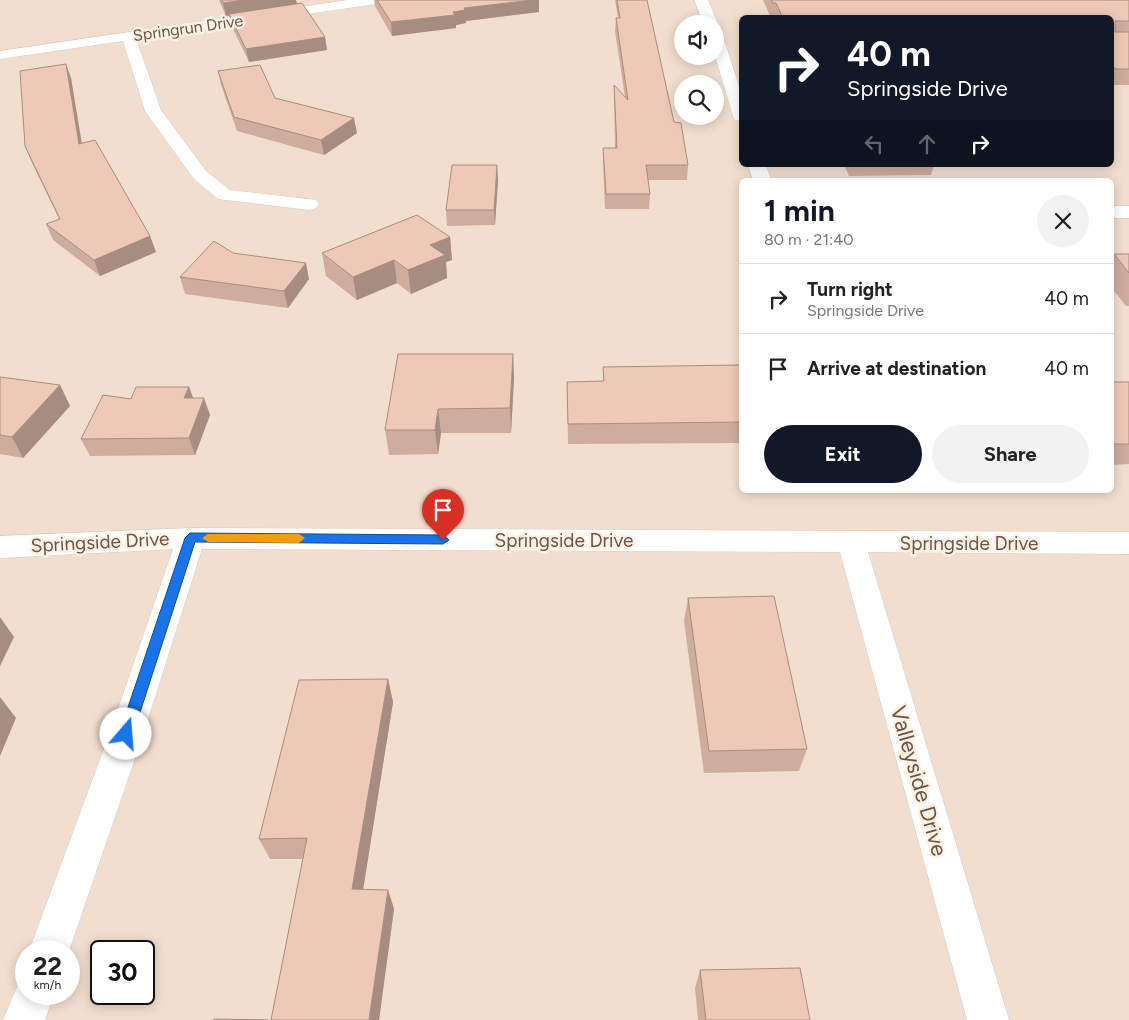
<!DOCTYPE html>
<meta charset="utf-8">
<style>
:root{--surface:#fff;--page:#f2f2f2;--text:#222;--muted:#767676;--line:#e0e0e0;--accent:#111827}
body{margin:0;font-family:Figtree,sans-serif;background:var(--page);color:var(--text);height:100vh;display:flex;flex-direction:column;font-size:19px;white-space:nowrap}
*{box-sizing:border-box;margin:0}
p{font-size:16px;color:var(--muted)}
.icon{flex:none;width:28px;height:28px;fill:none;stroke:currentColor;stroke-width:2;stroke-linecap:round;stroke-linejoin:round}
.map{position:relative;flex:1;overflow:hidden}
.sheet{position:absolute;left:739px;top:178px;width:375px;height:315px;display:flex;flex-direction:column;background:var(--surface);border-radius:8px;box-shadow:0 2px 12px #0003}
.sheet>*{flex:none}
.banner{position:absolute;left:739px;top:15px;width:375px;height:152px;border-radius:8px;box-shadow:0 2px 12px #0003;background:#111827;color:#fff;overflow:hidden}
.buttons{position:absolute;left:674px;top:15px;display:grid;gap:10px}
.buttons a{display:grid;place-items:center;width:50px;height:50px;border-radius:50%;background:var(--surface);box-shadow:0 2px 12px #0003;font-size:25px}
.speed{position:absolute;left:15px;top:940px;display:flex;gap:10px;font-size:25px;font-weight:700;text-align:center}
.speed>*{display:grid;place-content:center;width:65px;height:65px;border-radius:50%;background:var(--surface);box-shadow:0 2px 12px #0003;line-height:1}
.speed small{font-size:12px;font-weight:400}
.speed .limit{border:2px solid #111;border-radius:8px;background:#fff;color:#111}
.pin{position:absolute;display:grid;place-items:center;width:42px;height:42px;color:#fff;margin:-51px -21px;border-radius:50% 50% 50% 0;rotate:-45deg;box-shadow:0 0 5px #0007}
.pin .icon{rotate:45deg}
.me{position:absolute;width:55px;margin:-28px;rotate:18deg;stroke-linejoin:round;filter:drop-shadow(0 0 4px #0008)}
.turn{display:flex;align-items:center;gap:18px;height:105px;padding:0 25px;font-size:22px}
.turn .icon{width:65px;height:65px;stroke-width:2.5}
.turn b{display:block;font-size:35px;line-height:42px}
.lanes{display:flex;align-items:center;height:48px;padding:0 25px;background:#0003;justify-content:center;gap:25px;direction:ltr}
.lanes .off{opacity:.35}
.round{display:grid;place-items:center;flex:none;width:52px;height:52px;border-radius:26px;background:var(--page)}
.overview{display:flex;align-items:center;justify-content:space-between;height:85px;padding:0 25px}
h1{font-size:30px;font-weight:700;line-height:38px;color:var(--accent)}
.button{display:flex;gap:10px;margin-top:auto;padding:10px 25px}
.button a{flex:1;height:58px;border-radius:30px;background:var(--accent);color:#fff;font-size:20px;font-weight:700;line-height:58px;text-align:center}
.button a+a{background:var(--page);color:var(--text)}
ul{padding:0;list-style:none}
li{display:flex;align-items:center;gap:15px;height:70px;padding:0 25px;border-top:1px solid var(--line)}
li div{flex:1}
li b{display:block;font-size:19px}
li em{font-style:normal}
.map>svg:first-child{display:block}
.residential{fill:#f2dece;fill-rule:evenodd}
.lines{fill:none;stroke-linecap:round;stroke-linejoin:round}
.minor-casing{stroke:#dec9bc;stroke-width:1}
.minor{fill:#fff;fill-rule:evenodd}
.wall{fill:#cead9e}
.shaded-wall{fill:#a78d81}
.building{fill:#efc9b8;stroke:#a78d81}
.route{fill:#1a73e8;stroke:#114b97}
.slow{fill:#f59e0b}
.labels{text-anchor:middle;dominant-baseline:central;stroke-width:5;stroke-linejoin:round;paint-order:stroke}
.far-street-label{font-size:16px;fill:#705348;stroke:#fef2e5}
.street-label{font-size:19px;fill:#705348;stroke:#fef2e5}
.near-street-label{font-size:22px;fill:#705348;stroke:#fef2e5}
</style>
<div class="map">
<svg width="1129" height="1020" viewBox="0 0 1129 1020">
<rect width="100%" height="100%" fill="#fbeedf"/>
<!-- residential -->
<path class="residential" d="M0,0h1129v1020h-1129zM741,18h370v147h-370zM682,24h33v32h-33zM682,84h33v32h-33zM741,180h370v310h-370zM26,951h43v43h-43zM101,951h43v43h-43z"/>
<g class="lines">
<!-- minor casing -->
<g class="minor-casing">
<path id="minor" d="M348,0h35l-7,4 -240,35 25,71 45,61 24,19 86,10 3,4 -3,4 -7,2 -91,-11 -24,-20 -49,-68 -22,-70 -123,18v-8z
M694,0h14l10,24 -2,3 -1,-3h-11z
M715,30l5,1 2,3 19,58v29l-6,-1 -2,-4 -18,-60z
M748,165h18l5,15h-18z
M1111,206h18v12h-18z
M191,528l938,4v22l-261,-2 141,468h-42l-127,-468 -638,-3 -59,186 -74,216h-40l80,-216 64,-186 -173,9v-22z
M26,977v17h28l-9,26h-42l17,-40z"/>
</g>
<!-- minor -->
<use href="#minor" class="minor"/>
</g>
<!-- wall -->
<path class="wall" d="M219,0h77l1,4 28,33 2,13 -78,12 -17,-35 -3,-11h-3z
M374,0h165v12l-73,9v2l-10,2v3l-64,8 -17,-30z
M615,0h32l27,122 14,43 -1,15h-39l2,14 -1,15h-44l-2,-47v-14h12l-1,-50v-13l11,12 -10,-66 1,-13h2z
M763,0h366v85h-18v-67h-340z
M218,71l57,27 82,35 -33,22 -87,-24 -16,-46z
M71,78l11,65 68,93 6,16 -56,24 -47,-36 -7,-16 13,-5 -28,-58 -6,-15z
M497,165l1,15 -3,45 -48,1 -1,-16z
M844,165h90l-3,10 -82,1z
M450,237l2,23 -6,2 1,16 -36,16 -14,-11 -40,17 -31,-24 -4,-23z
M233,253l76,26 -21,29 -103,-14 -5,-17z
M1114,254h15v52h-3l-15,-19v-26z
M513,354l1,24 -3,55h-70l-3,21 -49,1 -4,-25z
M741,365v78l-173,1 -1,-62 36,-1v-14z
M0,377l60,8 10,21 -47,52 -23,-4z
M1111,382h18v82l-18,1z
M189,387l4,11 17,17 -15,40 -105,1 -9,-17z
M688,598l119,151 -8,22 -95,2 -20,-152z
M388,679l5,23 -30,187 25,1 6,19 -15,111h-108l32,-161h-33l-11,-20z
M700,970l110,50h-112l-3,-32z"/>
<!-- shaded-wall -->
<path class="shaded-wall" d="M244,0h52l1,6 -71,10 -3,-13z
M533,0h6v12l-73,9v2l-10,2v3l-64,8 -1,-14 62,-10 11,-4z
M325,37l2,13 -78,12 -3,-13z
M66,64l5,14 13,81 -5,-15z
M354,118l3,15 -33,22 -3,-15z
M497,165l1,15 -3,45 -1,-15z
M150,236l6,16 -56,24 -6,-16z
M450,237l2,23 -6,2 1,16 -36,16 -3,-24 22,-25z
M394,260l3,23 -40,17 -4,-23z
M306,263l3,16 -21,29 -4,-17z
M513,354l1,24 -3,55 -1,-25z
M60,385l10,21 -47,52 -11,-21z
M189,387l6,16 -11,-5z
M204,398l6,17 -15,40 -6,-17z
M438,409l3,24 -3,21 -3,-24z
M0,617l14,20 -14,29z
M388,679l5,23 -33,207 -8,-20z
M0,697l16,21 -16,38z
M388,890l6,19 -15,111h-10z"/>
<!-- building -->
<path class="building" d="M222,0h22l-21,3z
M377,0h156l-69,8 1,2 -12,2 2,3 -64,7z
M617,0h30l27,122 7,1 7,42h-42l4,29h-44l-3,-46h14l-3,-63 14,15 -12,-82h4z
M771,0h358v21h-14v11h14v37h-13l-4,-3h-1v-48h-328l-7,-15h-3z
M302,3l23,34 -79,12 -17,-35z
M66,64l13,80 16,-4 55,96 -56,24 -48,-36 14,-5 -35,-73 -5,-75z
M260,65l15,33 79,20 -33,22 -87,-23 -16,-46z
M452,165h45l-3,45h-48z
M417,215l33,22 -20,8 15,10 -37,15 -14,-10 -41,17 -31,-24z
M214,241l19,12 73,10 -22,28 -104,-14z
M1114,254h15v19z
M398,354h115l-3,54 -72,1 -3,21h-50z
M741,365v57l-173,2 -1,-42 37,-1 -1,-14z
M0,377l60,8 -48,52 -12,-2z
M1111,382h18v62h-18z
M136,387h53l-5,11h20l-15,40 -108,1 22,-44 28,4z
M774,596l33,153 -98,2 -21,-153z
M388,679l-36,210 36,1 -19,130h-98l36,-182 -48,1 40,-159z
M800,968l10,52h-104l-6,-50z
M214,1019l54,1h-54z"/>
<!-- route -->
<path class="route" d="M190,533l253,2 6,5 -6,4 -248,-2 -62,192 -2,5 -5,2 -5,-2 -2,-5 66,-196z"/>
<!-- slow -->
<path class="slow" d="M208,534h91l6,4 -6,5 -91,-1 -6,-4z"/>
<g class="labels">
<!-- far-street labels -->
<g class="far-street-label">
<text transform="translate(188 28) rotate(-8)">Springrun Drive</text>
</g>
<!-- street labels -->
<g class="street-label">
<text x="564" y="540">Springside Drive</text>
<text transform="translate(100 542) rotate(-3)">Springside Drive</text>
<text x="969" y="543">Springside Drive</text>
</g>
<!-- near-street labels -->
<g class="near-street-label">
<text transform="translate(919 781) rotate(74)">Valleyside Drive</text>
</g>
</g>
</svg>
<div class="buttons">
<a><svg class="icon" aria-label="sound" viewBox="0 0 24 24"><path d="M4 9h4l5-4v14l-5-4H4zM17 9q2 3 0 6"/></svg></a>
<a><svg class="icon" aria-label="search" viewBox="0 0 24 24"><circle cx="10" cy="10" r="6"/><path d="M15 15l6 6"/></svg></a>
</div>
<div class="speed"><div>22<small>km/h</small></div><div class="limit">30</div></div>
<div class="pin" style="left:443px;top:540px;background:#d93025"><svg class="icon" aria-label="arrive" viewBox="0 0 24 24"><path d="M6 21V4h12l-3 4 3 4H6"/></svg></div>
<svg class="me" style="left:126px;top:734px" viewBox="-20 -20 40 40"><circle r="19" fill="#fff"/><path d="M0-13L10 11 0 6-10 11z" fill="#1a73e8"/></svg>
<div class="banner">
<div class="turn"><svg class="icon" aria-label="right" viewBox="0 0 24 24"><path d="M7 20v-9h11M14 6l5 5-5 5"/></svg><div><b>40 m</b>Springside Drive</div></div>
<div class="lanes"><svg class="icon off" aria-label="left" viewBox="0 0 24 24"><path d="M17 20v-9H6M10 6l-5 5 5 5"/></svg><svg class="icon off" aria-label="ahead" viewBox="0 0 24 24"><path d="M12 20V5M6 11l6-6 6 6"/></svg><svg class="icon" aria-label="right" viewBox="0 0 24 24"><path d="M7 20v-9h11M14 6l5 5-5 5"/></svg></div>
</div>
<section class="sheet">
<div class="overview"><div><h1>1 min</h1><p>80 m · 21:40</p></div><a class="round"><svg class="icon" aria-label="close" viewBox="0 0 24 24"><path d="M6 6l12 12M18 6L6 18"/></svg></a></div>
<ul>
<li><svg class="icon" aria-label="right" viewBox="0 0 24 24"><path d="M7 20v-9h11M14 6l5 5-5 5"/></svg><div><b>Turn right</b><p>Springside Drive</p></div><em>40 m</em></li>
<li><svg class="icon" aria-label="arrive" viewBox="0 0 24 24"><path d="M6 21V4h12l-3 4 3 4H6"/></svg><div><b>Arrive at destination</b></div><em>40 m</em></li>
</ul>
<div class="button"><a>Exit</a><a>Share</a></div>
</section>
</div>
